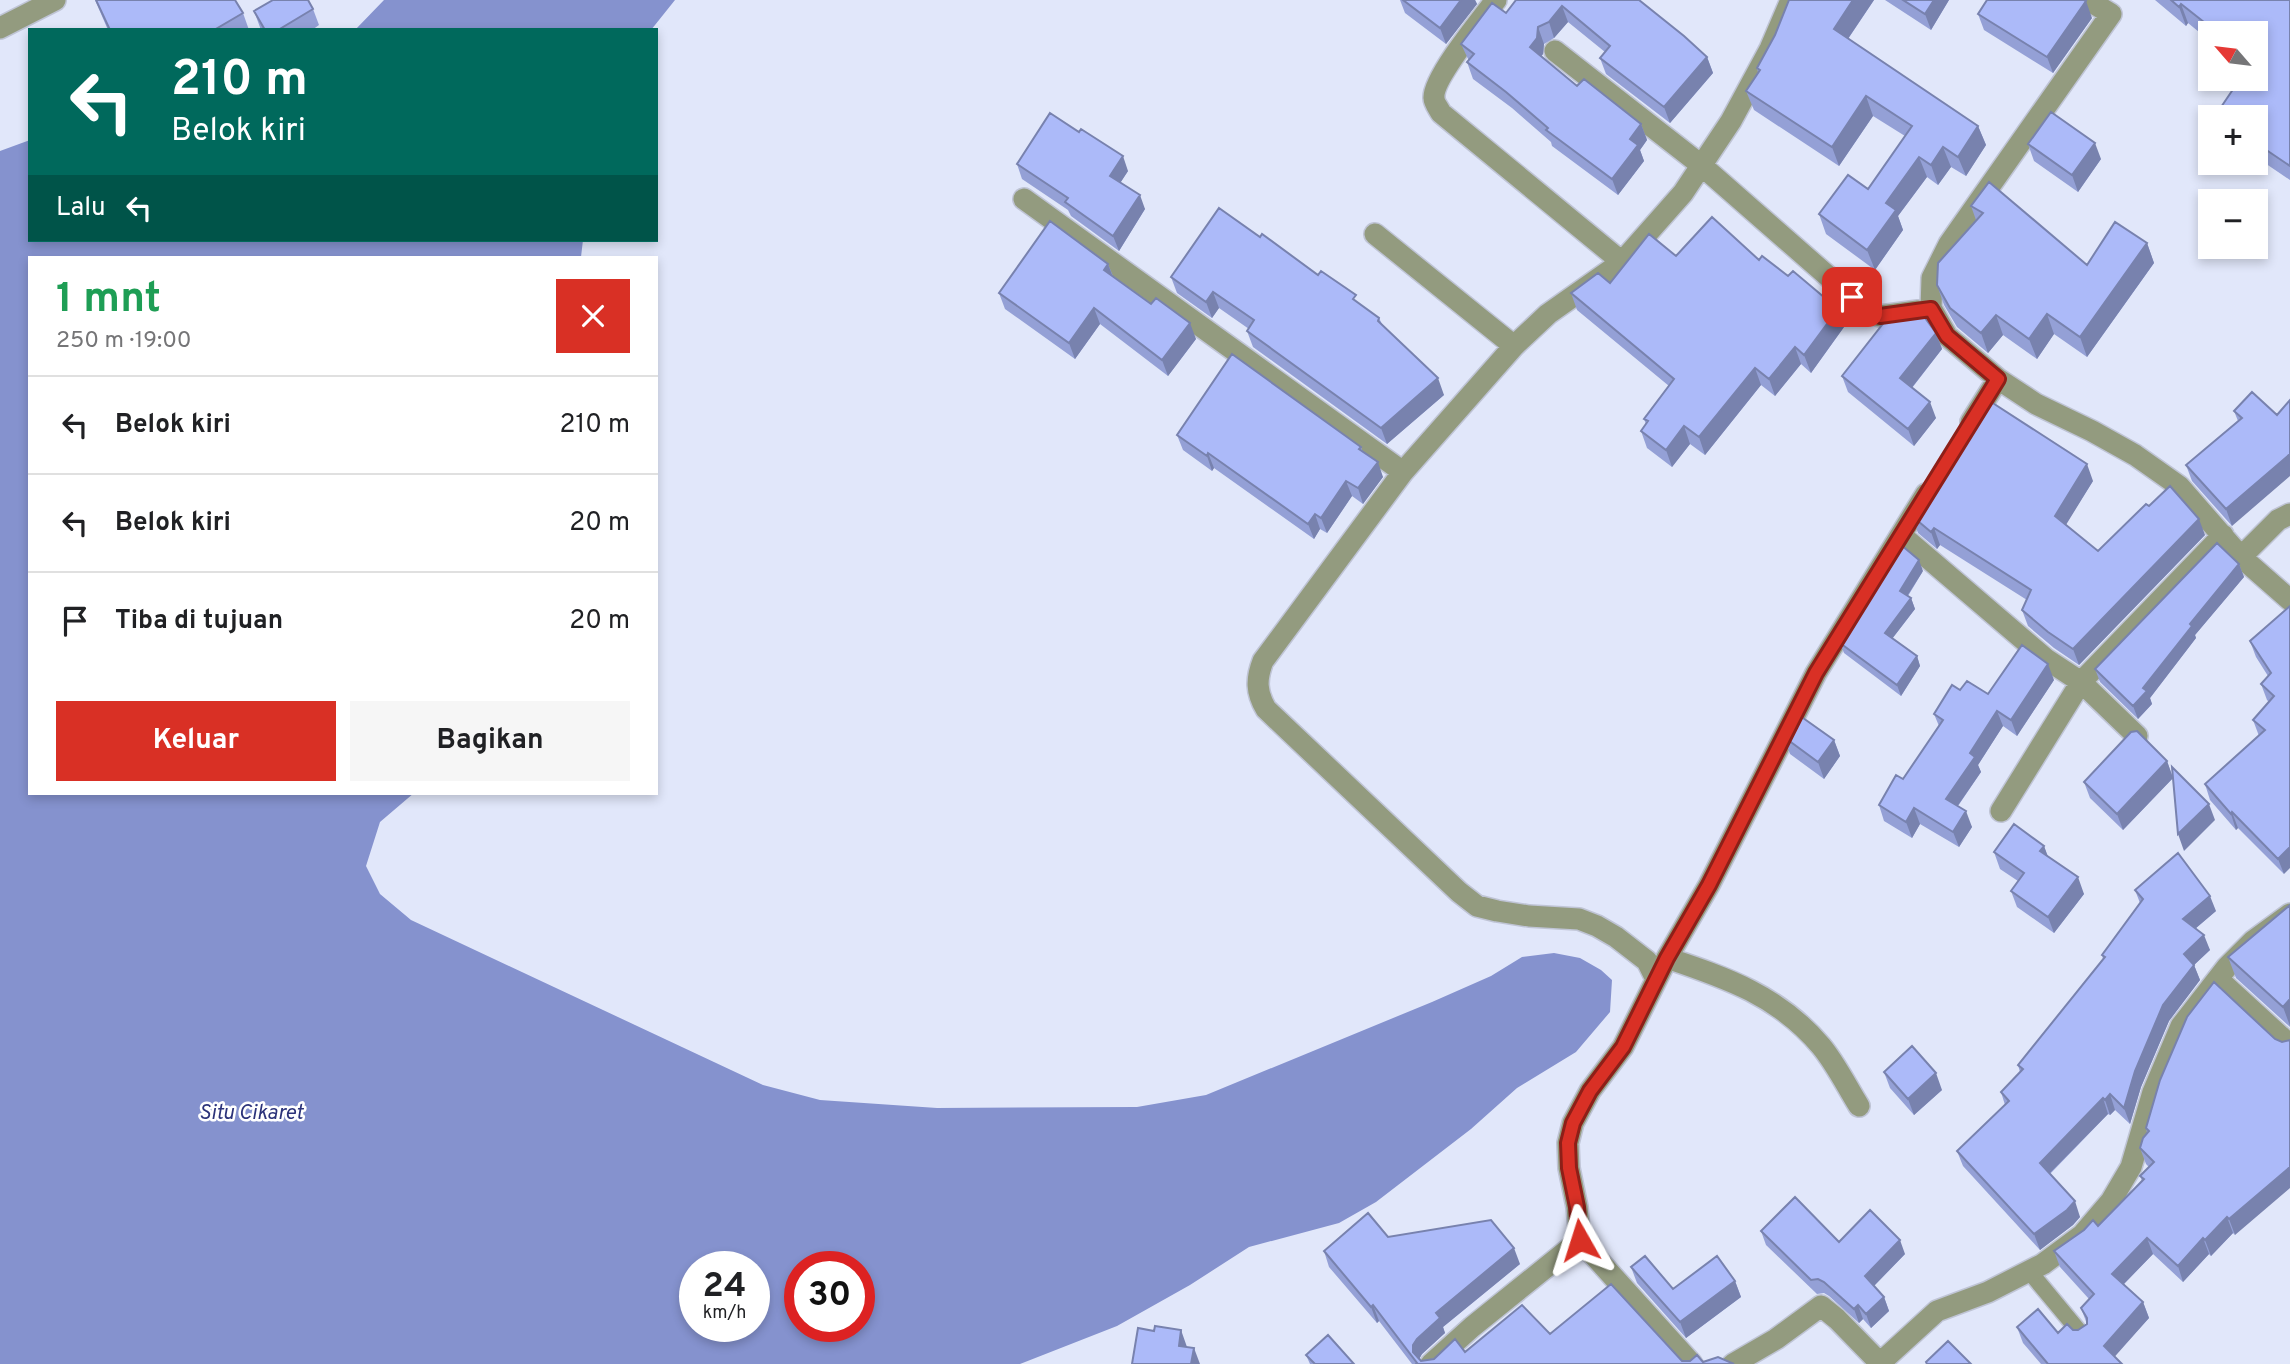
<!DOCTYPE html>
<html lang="id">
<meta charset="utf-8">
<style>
:root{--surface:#fff;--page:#f6f6f6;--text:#202124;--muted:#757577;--line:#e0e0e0;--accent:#d93025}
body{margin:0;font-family:Overpass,sans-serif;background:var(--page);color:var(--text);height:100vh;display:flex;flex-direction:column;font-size:26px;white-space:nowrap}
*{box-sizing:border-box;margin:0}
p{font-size:23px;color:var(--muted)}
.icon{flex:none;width:38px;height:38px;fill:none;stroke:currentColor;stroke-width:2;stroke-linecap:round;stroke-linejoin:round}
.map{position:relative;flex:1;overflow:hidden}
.sheet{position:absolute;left:28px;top:256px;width:630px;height:539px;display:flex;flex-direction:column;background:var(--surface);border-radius:0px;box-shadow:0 4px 10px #0003}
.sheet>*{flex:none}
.top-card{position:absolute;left:28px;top:28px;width:630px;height:214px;border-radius:0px;box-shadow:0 4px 10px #0003;background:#00695c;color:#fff;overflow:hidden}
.needle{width:46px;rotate:298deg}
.fabs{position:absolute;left:2198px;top:21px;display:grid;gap:14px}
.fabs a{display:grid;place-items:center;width:70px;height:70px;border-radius:0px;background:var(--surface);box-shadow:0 4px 10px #0003;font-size:35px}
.speed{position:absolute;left:679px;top:1251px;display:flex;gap:14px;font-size:35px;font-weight:700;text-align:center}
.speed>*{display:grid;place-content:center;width:91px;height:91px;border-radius:50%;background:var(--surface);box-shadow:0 4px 10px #0003;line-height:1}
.speed small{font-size:18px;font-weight:400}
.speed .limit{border:10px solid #d22;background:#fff;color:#111}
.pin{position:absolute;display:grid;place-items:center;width:60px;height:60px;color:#fff;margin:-30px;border-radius:14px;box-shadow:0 4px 10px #0006}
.me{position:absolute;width:77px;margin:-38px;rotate:354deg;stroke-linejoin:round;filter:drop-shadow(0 0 5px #0008)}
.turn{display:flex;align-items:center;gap:24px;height:147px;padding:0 28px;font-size:32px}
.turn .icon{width:91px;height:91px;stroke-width:2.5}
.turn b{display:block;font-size:49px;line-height:60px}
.then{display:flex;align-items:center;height:66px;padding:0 28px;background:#0003;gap:14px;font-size:26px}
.round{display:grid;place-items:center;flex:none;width:74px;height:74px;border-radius:0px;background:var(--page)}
.headline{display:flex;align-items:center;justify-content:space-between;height:119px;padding:0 28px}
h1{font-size:42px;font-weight:700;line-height:52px;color:#1e9e55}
.cta{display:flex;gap:14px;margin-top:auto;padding:14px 28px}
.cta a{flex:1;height:80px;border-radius:0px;background:var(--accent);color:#fff;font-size:28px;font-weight:700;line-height:80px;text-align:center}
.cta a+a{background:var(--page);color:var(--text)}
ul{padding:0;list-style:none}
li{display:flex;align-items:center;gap:21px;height:98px;padding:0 28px;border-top:2px solid var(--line)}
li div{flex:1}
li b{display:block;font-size:26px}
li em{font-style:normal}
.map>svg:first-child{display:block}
.water{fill:#8592ce;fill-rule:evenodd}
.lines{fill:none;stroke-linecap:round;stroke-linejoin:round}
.lane-casing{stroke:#bfc4d5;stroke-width:19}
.street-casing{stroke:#bfc4d5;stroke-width:24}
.lane{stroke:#939b7f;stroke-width:16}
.street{stroke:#939b7f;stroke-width:21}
.wall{fill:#94a0d6}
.shaded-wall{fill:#7882ae}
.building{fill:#acbaf9;stroke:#7882ae;stroke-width:2}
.route-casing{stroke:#8d1f18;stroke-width:18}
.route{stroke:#d93025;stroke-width:12}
.labels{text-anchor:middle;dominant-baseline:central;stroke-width:5;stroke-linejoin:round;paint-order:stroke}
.water-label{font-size:21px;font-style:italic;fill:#2c337a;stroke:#fff}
</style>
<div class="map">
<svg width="2290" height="1364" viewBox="0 0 2290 1364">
<rect width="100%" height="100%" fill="#e1e7fa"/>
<!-- water -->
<path class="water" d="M384,0h291l-24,30h-296z
M30,140v100h553l-2,17h-551v536h384l-34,29 -14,44 14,28 31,26 352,165 57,15 117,8 200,-1 69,-12 226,-93 59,-26 31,-19 32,-4 26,5 21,12 11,10 -2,32 -34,40 -59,36 -46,41 -95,73 -37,21 -90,24 -59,38 -73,41 -97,38h-1020v-1213zM695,1267h59v59h-59zM800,1267h59v59h-59z"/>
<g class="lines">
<!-- lane casing -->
<g class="lane-casing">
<path id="lane" d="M2029,1271l54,65"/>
</g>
<!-- street casing -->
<g class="street-casing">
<path id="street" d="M1496,0c-13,17 -64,79 -62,98 0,5 5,11 7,15l181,149
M2088,0l23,14 -162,230 -17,34 -1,30 16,28 51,43 38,25 56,27 43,24 44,31 62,71 49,43
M0,28l55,-28
M1555,51l146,114 169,148 10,3 38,-5
M1024,199l379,273
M1375,234l139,112
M1971,422l27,-43
M1901,535l145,124 35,23 56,54
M2241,557l37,-37 12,-6
M2001,811l80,-129 142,-147
M1667,958c60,20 112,38 154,88 15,18 26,41 38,60
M1656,979l-9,-18 -31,-24 -19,-11 -18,-7 -50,-3 -32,-5 -20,-5 -18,-14 -193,-183c-10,-17 -10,-30 -3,-48l140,-189 111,-126 34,-32 74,-52 61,-69 48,-72 39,-72 21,-49
M2218,979l72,66
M1880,1363l57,-52 51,-19 55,-28 39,-29 29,-34 20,-34 22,-75 28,-66 46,-59 26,-26 37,-27
M1431,1364l41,-37 108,-87
M1692,1364l-112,-124 -3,-33 -8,-39 -1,-25 5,-20 17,-32 33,-44 44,-89 42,-73 107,-212 110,-179
M1733,1364l43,-25 45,-33 16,13 44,45"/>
</g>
<!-- lane -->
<use href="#lane" class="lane"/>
<!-- street -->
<use href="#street" class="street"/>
</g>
<!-- wall -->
<path class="wall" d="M95,0h140l8,13 6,17h-141z
M1400,0h75l2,4 -31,40 -41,-31z
M1516,0h123l68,57 6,16 -43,50 -64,-49 -6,-16 5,-6 -37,-30 -14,16 -10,6 -1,10 -2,2 36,30 64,38 6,16 -7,10 4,11 -26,34 -66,-49 -1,-4 -39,-34 -39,-29 -6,-17 2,-1 -8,-17 45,-31z
M1789,0h85l-26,39 130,87 8,19 -20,31 -15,-9 -13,18 -11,-8 -29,39 5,14 -28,40 -49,-36 -7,-20 49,-25 37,-53 -32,-20 -34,50 -85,-56 -8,-19 12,-18 -1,-5 18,-33z
M1885,0h64l-18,30z
M2155,0h135v180l-34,-23v-40h-40l-1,-1 41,-37v-46h-46v8l-22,-18 -2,3z
M313,9l6,16 -7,5h-51l-7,-19z
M1978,14l114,4 -39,55 -69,-43z
M2028,144l73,15 -23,33 -44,-31z
M1017,164l111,7 -8,12 25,26 -26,42 -48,-35 -3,-6 -46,-31z
M1971,206l116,59 60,-22 7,20 -67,94 -33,-23 -17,25 -34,-24 -15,18 -31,-26 -13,-22 -7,-20 39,-65z
M1260,237l119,81 3,6 62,71 -57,49 -134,-97 -6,-16 2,-2 -30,-21 -7,10 -35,-25 -6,-16z
M1676,256l83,4 29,16 50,33 6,18 -33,46 -10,-9 -26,32 -14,-11 -56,70 -15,-11 -18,23 -25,-19 -6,-17 5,-7 -2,-5 25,-33 -92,-76 -6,-17 39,-10z
M1108,264l5,12 83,63 -28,37 -68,-52 -25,35 -70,-50 -6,-16z
M1936,333l6,16 -30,39 24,30 -22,28 -66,-54 -6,-16z
M2234,411l43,4 -45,111 -40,-45 -6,-16 52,-44z
M1177,435l184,12 2,5 20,25 -20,27 -11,-8 -25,37 -7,-4 -6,10 -100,-71 -2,3 -29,-21z
M2093,481l-28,44 33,26 51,-45 56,29 -126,130 -25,-17 -26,-22 -6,-16 5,-10 -87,-55 -3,4 -19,-16 -6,-17z
M2239,564l5,13 -49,58 1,3 -46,60 2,6 -14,15 -38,-37 -5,-13z
M1923,571l-15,25 3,2 4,11 -23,30 25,17 3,10 -19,30 -57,-43 -4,-10z
M2290,606l-6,268 -46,-46 -2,2 -26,-30 -5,-16 54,-48 -6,-16 16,-18 -2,-2 -6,-16 7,-8 -12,-19 -6,-16z
M2054,680l-37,56 -14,-10 -25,39 3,7 -23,34 14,21 -13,20 -39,-23 -8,14 -28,-17 -5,-16 24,-26 36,-53 -5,-12 26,-24 28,4z
M1784,737l50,3 6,16 -16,23 -34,-25z
M2167,761l6,17 -50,52 -33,-32 -6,-16z
M2044,846l3,9 37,39 -30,39 -37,-26 -6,-16 7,-10 -18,-12 -6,-17z
M2135,890l81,21 -20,17 14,22 -16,15 6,15 -31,41 -28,66 -11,37 -15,-14 -5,5 -2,-1 -58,60 30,43 -7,8 -33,25 -77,-84 -6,-15 48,-46 -4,-13 19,-20 -2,-7 85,-106 -1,-4 38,-52z
M2290,905v122l-54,-49 -8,-21z
M2187,1017l48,218 -2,-2 -22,23 -2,-2 -26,28 -30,-28 -29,30 19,18 6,16 -35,38 8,8h-81l-18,-21 -6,-16 41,6 15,-3h5l9,-6 -6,-16 8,-9 -29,-32 -6,-16 44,-25 44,-45 -2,-5 9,-9 -3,-3 -6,-16 7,-15 -1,-5z
M1884,1072l58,18 -28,25 -24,-27z
M1761,1231l78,11 66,12 -31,32 10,11 5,14 -18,17 -8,-9 -4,4 -30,-27 -5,-3 -7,1 -51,-49z
M1388,1237l132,27 -77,63 2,6 -23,21 -3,5 2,2 129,-27 132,27 52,3h-322l-33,-43 -2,2 -48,-56 -5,-16z
M1631,1267l42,22 62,-8 6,16 -55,41 -49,-55z
M1306,1355l48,9h-44z"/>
<!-- shaded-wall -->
<path class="shaded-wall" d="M1461,0h14l2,4 -31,40 -6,-16z
M1853,0h21l-33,49 -7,-20z
M1934,0h15l-18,30 -6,-16z
M2086,1l6,17 -39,55 -6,-16z
M2181,4l7,19 -2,3 -7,-19z
M1562,6l6,16 -14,16 -5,-16z
M2218,26l2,7h-5l-1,-3z
M1538,27l6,17 -1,10 -7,9 -6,-16z
M1707,57l6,16 -43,50 -6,-16z
M1866,96l7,20 -34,50 -7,-19z
M1641,124l6,16 -7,10 4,11 -26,34 -6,-16 18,-40z
M1978,126l8,19 -20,31 -8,-19z
M2095,143l6,16 -23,33 -6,-17z
M1943,147l8,20 -13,18 -7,-20z
M1123,156l5,15 -13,20 -5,-15z
M1919,157l8,20 -29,39 5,14 -28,40 -8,-20 19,-47z
M1140,195l5,14 -26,42 -6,-15z
M2147,243l7,20 -67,94 -7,-20z
M1108,264l6,16 -10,-10z
M1213,292l6,16 -7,10 -6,-16z
M1094,308l6,16 -25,35 -6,-16z
M1838,309l6,18 -33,46 -7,-18z
M2047,314l7,20 -17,25 -8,-20z
M1996,315l7,20 -15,18 -7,-20z
M1190,323l6,16 -28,37 -6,-16z
M1936,333l6,16 -36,46 -6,-17z
M1795,347l6,17 -26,32 -6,-17z
M1755,368l6,17 -56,70 -6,-18z
M1438,378l6,17 -57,49 -6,-16z
M1930,402l6,16 -22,28 -6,-17z
M1684,426l6,18 -18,23 -6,-17z
M1208,453l6,15 -2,3 -5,-15z
M2290,454v22l-58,50 -6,-17z
M1378,462l5,15 -20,27 -5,-16z
M2087,464l6,17 -32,52 -6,-17z
M1346,481l6,15 -25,37 -6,-15z
M1315,514l5,15 -6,10 -6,-15z
M2199,519l6,16 -126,130 -6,-16z
M1934,528l6,17 -3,4 -6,-17z
M1919,560l4,11 -19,30 -4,-10z
M2239,564l5,13 -49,58 1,3 -46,60 2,6 -14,15 -5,-13 10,-18 47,-64z
M1911,598l4,11 -27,35 -3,-11z
M1917,656l3,10 -19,30 -4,-11z
M2048,664l6,16 -37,56 -6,-16z
M1997,711l6,15 -25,39 3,7 -29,42 -6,-15 24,-46z
M1834,740l6,16 -16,23 -6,-17z
M2167,761l6,17 -50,52 -6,-16z
M2209,804l6,16 -31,31 -6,-17z
M1914,808l6,16 -8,14 -6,-16z
M1966,811l6,16 -13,20 -6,-15z
M2232,812l6,16 -2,2 -5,-16z
M2044,846l6,16 -10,-11z
M2290,847v21l-6,6 -6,-15z
M2078,877l6,17 -30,39 -6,-16z
M2210,896l6,15 -27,23 -6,-15z
M2204,935l6,15 -16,15 6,15 -31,41 -28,66 -11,37 -6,-16 11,-37 49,-117z
M2290,999v27l-7,-19z
M1936,1073l6,17 -28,25 -6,-16z
M2110,1094l5,16 -5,5 -5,-15z
M2103,1098l5,16 -63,64 -5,-15z
M2290,1167v21l-55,47 -6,-16z
M2075,1201l5,16 -7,8 -33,25 -6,-16z
M2227,1217l6,16 -22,23 -6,-16z
M2147,1238l6,16 -35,36 -6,-16z
M2203,1238l6,16 -26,28 -5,-16z
M1900,1240l5,14 -35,36 -5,-14z
M1514,1248l6,16 -77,63 2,6 -23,21 -4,7 -5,-9v-7l23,-32z
M1735,1281l6,16 -55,41 -6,-16z
M1884,1297l5,14 -18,17 -5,-14z
M2143,1302l6,16 -39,44 -6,-16z
M1373,1305l6,16 -2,2 -6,-16z
M1858,1305l5,14 -4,4 -5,-14z
M1181,1330l6,17 -8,-1z
M1194,1348l6,16h-9z"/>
<!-- building -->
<path class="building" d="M96,0h139l8,13 -29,17h-104z
M273,0h35l5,9 -35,21h-13l-11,-19z
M1403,0h58l-21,28z
M1516,0h123l45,36 23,21 -43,50 -64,-49 10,-12 -48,-40 -13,16 -11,5 -1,11 -7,9 47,39 7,-7 57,45 -11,15 8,6 -26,34 -66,-49 2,-2 -42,-36 -39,-30 7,-8 -13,-10 31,-41 14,10z
M1789,0h64l-19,29 144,97 -20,31 -15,-10 -12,18 -12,-8 -33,46 10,7 -29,40 -48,-36 29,-39 20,14 44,-63 -46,-30 -34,51 -86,-56 14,-21 -3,-2 18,-33z
M1903,0h31l-9,14z
M1987,0h97l2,1 -39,56 -69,-43z
M2171,0h119v166l-34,-23v-26h-39l-2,-1 25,-37h16v-23l1,-1 -1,-1v-21h-29l-9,-7 -4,4 -33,-26 -2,3z
M2051,112l44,31 -23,32 -44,-31z
M1050,113l29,19 2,-3 42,27 -13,20 30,19 -27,41 -48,-34 3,-4 -51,-34z
M1989,182l98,83 28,-43 32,21 -67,94 -33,-23 -18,25 -33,-24 -15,18 -31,-25 -13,-23 1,-22 45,-50 -12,-7z
M1219,208l41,29 2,-3 56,41 3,-4 35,24 -3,4 26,19 -1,3 60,57 -57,50 -134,-97 7,-11 -41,-28 -7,10 -35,-25z
M1712,217l47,43 3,-4 26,20 5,-5 45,38 -34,46 -9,-8 -26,32 -14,-11 -56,69 -15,-11 -18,24 -25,-19 7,-10 -4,-2 30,-40 -103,-86 27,-20 12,10 39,-49 27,22z
M1050,221l58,43 -4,6 47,34 5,-6 34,25 -28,37 -68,-52 -25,35 -70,-50z
M1912,308l13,10 11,15 -36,45 30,24 -22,27 -66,-53 51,-65z
M1232,354l129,93 -2,2 19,13 -20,26 -12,-7 -25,37 -6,-4 -7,10 -100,-71 -1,3 -30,-21z
M2252,392l25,23 13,-15v54l-64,55 -40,-44 56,-47 -8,-7z
M1985,398l102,66 -32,52 43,35 48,-47 3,2 21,-20 29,33 -126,130 -25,-17 -26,-22 9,-20 -97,-62 -3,4 -19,-16z
M2217,543l22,21 -49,60 2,2 -49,62 4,3 -14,15 -38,-37z
M1900,544l19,16 -19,31 11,7 -26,35 32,23 -20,29 -57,-42z
M2290,606v241l-12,12 -46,-47 -1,2 -26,-30 60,-54 -12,-10 21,-24 -13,-12 10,-11 -21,-32z
M2022,645l26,19 -37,56 -14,-9 -27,42 5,4 -29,42 20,12 -13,21 -39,-24 -8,14 -27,-17 17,-30 7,4 40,-59 -9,-6 18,-29 8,5 7,-9 21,13z
M1796,713l38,27 -16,22 -34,-25z
M2137,731l30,30 -50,53 -33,-32 47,-50z
M2172,767l37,37 -31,30z
M2014,824l30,22 -4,5 38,26 -30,40 -37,-26 13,-18 -30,-21z
M2178,853l32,43 -27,23 21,16 -20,19 10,11 -31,40 -28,66 -11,37 -14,-14 -5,6 -2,-2 -63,65 35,38 -8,9 -33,24 -77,-83 52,-50 -8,-9 22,-23 -5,-4 87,-108 -3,-2 41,-56 -8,-9z
M2290,905v94l-7,8 -55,-50z
M2214,982l61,57 7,3 8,-2v127l-61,52 -2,-2 -22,23 -2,-2 -25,28 -31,-28 -35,36 31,28 -39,44 18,18h-74l-31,-37 21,-18 20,24 9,-9 6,6h5l9,-6v-6l-6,-10 13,-14 -40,-43 30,-21 9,-10 5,6 46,-47 -4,-3 14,-14 -14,-14 3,-10 6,-7 -3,-3 14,-48 27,-63z
M1912,1046l24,27 -28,26 -24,-27z
M1795,1197l44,45 31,-32 30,30 -35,36 19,21 -18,17 -8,-9 -4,4 -30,-27 -6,-3 -7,1 -50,-49z
M1368,1213l20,24 103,-17 23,28 -78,65 4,5 -23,21 -4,6v7l8,9 13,-2 21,-20 10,13 57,-47 28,29 61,-50 71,77h8l7,-6 6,7 15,-5 16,7h-318l1,-1 -44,-58 -2,2 -47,-56z
M1645,1256l28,33 44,-33 18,25 -55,41 -49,-55z
M1155,1326l26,4 -2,16 15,2 -3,16h-59l6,-36 16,3z
M1328,1335l26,29h-39l-9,-9z
M1948,1341l23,23h-44l-1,-2z"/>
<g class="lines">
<!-- route casing -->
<g class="route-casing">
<path id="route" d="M1580,1240l-3,-33 -8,-39 -1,-25 5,-20 17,-32 33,-44 44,-89 42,-73 107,-212 182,-294 -51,-43 -16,-27 -51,7 -10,-3 -18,-16"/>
</g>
<!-- route -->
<use href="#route" class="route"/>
</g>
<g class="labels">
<!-- water labels -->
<g class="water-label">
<text x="251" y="1113">Situ Cikaret</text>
</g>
</g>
</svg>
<div class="fabs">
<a><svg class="needle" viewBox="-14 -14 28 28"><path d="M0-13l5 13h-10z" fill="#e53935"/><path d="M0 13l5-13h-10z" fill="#757577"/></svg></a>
<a>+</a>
<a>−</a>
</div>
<div class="speed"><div>24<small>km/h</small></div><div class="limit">30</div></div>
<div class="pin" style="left:1852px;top:297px;background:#d93025"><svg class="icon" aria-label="arrive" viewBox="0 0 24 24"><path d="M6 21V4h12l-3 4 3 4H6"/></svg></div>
<svg class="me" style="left:1580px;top:1240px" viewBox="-20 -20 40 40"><path d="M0-17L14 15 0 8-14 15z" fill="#d93025" stroke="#fff" stroke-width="4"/></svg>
<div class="top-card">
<div class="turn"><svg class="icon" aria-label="left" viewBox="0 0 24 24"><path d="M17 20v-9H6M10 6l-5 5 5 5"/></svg><div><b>210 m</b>Belok kiri</div></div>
<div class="then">Lalu<svg class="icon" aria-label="left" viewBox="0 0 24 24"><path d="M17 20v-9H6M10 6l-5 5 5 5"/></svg></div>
</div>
<section class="sheet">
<div class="headline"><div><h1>1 mnt</h1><p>250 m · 19:00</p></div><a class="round" style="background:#d93025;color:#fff"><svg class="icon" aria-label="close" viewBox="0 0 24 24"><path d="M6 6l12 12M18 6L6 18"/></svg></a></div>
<ul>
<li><svg class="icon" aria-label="left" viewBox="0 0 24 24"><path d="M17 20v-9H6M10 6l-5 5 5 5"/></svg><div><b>Belok kiri</b></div><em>210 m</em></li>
<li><svg class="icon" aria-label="left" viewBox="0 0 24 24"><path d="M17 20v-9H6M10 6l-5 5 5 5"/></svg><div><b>Belok kiri</b></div><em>20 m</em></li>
<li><svg class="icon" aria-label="arrive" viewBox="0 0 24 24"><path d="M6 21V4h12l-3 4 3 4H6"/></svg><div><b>Tiba di tujuan</b></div><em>20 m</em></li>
</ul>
<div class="cta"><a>Keluar</a><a>Bagikan</a></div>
</section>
</div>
